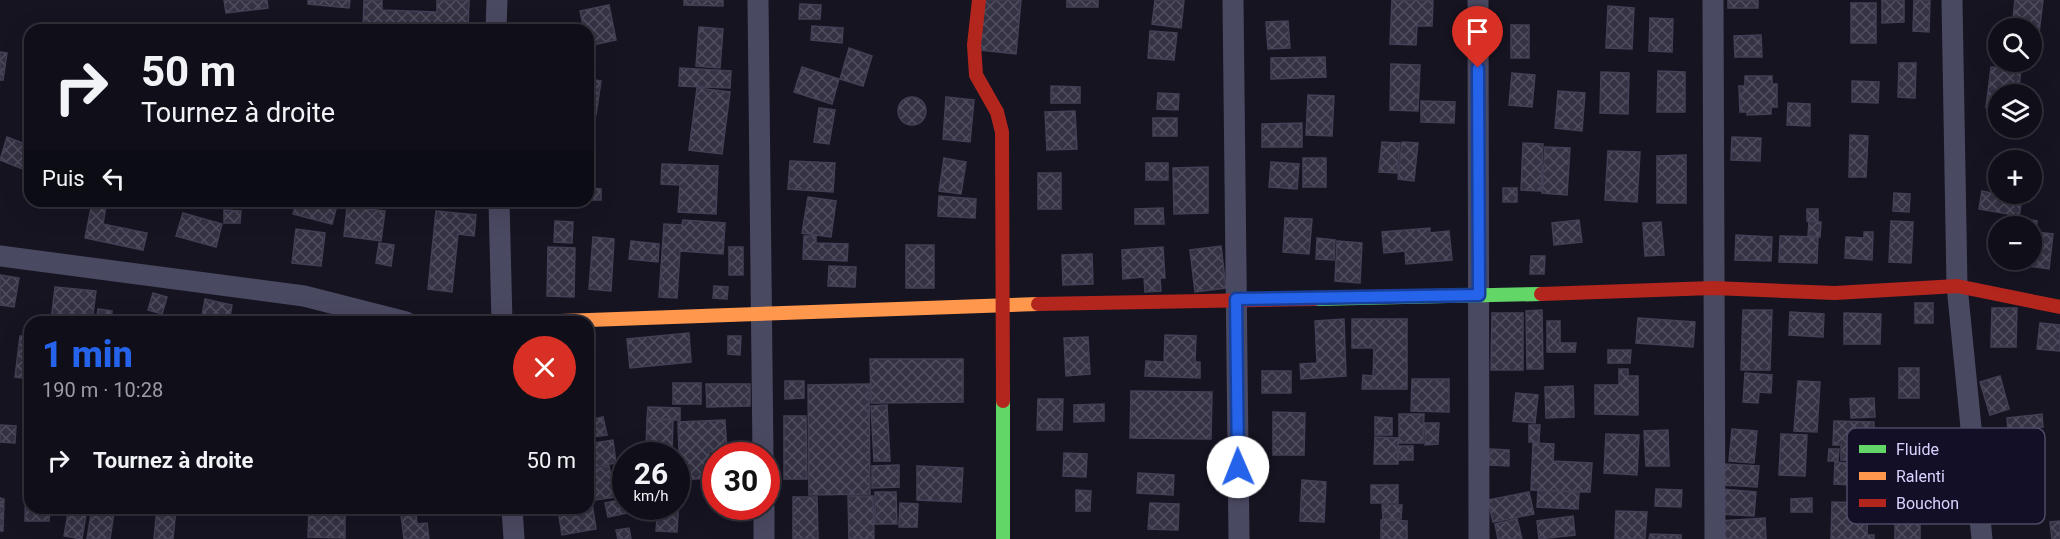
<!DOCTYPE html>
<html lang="fr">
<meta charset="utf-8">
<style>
:root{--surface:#100f19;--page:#191822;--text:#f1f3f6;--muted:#9c9ca2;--line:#302f38;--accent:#2563eb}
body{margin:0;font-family:Roboto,sans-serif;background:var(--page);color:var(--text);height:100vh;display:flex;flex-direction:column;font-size:22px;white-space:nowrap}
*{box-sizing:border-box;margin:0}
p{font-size:20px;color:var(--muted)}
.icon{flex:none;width:33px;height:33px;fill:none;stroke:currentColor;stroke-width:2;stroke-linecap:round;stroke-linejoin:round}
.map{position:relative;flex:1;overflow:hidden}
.side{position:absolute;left:24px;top:316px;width:570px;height:198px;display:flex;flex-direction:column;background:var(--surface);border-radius:18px;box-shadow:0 6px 24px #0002,0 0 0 2px var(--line)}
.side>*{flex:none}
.banner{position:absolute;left:24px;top:24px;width:570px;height:183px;border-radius:18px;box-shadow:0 6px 24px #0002,0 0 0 2px var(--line);background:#100f19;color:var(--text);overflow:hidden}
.fabs{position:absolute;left:1988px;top:18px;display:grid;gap:12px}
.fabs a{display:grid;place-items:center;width:54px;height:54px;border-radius:50%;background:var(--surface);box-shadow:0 6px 24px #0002,0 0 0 2px var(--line);font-size:30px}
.speed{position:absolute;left:612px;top:442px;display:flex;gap:12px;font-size:30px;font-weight:700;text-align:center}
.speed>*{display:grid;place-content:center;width:78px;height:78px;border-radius:50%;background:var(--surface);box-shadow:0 6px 24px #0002,0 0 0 2px var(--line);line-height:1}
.speed small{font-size:15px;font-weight:400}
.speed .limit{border:9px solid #d22;background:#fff;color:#111}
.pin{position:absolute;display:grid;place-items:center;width:51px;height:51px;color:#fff;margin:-62px -26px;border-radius:50% 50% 50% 0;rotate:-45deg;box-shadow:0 0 6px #0007}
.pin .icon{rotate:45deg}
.me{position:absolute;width:66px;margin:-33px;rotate:359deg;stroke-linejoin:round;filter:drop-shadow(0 0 4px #0008)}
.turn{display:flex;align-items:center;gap:21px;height:126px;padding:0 18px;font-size:27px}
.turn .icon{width:78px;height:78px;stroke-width:2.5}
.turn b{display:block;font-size:42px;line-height:51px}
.then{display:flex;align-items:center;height:57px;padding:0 18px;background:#0003;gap:12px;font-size:22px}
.round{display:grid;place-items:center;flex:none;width:63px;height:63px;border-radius:32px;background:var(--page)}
.summary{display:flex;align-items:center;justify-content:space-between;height:102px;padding:0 18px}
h1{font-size:36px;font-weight:800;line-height:45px;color:var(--accent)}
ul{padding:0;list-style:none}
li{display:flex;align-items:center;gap:18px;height:84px;padding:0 18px}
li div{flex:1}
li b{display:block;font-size:22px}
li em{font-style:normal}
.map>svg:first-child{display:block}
.building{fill:url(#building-cross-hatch);stroke:#433f54;stroke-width:1.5}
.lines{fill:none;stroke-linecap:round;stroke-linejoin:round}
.street{stroke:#4a4962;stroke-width:21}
.fast{stroke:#63d668;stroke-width:14}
.slow{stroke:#ff974d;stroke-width:14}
.jam{stroke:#b3261e;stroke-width:14}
.route-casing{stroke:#184099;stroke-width:15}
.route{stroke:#2563eb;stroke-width:10}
.key{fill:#130f26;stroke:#4e4a67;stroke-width:1.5}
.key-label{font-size:16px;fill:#d9d4ff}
</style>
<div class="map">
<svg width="2060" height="539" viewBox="0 0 2060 539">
<defs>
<pattern id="building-cross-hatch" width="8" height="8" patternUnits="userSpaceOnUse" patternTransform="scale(1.5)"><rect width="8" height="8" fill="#343243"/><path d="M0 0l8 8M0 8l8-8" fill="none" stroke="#514f5f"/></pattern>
</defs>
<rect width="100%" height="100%" fill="#161421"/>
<!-- building -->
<path class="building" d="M224,0h43l1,8 -42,5z
M308,0h42l-1,8 -41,-4z
M364,0h18v10l55,2v-12h32l-1,30h-105z
M684,0h39v6l-39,-1z
M984,0h37l-5,54 -36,-4z
M1067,0h31v7h-31z
M1155,0h29l-3,28 -29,-4z
M1392,0h41l-1,26h-15l-1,19 -26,-1z
M1728,0h30v8h-30z
M1882,0h22v22l-22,1z
M1914,0h16l-1,32 -16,-1z
M2015,0h28l-4,33h-8v-5h-19z
M1851,3h25v40h-25z
M800,4l21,1 -1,14h-21z
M609,5l7,35 -28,6v-16h-4l-4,-19z
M1608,6l26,2 -2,41 -26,-1z
M1650,18l23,1 -1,33 -23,-1z
M1288,21l2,27 -22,1 -2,-27z
M1511,25h18v33h-18z
M812,26l31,2 -1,15 -31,-3z
M699,27l24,2 -3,39 -24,-2z
M1150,31l27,2 -3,27 -26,-2z
M1761,35l1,22h-27l-1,-21z
M849,48l23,8 -9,30 -23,-7z
M0,52l7,1 -4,27h-3z
M1325,57l1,20 -55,2v-21z
M1899,63h17l-1,35 -17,-1z
M1391,64l29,1 -2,46 -28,-1z
M802,67l37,12 -7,25 -38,-12z
M1991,67l30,3 -3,24h-20v16l-12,-2z
M680,68l51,3 -1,17 -51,-2z
M1658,71l27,1v40h-28z
M1601,72l28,1 -1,41 -28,-1z
M1512,73l23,2 -3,32 -23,-2z
M1745,76h27v8h5v23h-6v7l-24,1v-3h-7l-1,-26h6z
M588,79l13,2 -5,34 -8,-1z
M1852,81l27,1 -1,21 -26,-1z
M1051,86l29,1v16h-29z
M697,88l33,4 -8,62 -33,-4z
M1558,91l27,2 -3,38 -27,-3z
M1158,93l21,1 -1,16 -21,-1z
M1308,95l26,1 -2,40 -26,-1z
M946,97l28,3 -4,42 -27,-3z
M898 111a14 14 0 1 1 28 0a14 14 0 1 1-28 0Z
M1421,101l34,1 -1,21 -33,-1z
M1788,103l22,1v22l-23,-1z
M819,108l16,2 -6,34 -15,-2z
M1075,111l2,38 -30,1 -2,-38z
M1153,118h24v18h-24z
M1302,123v24h-40v-23z
M1850,135l18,1 -2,41h-17z
M7,137l23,9v26l-30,-12z
M1732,137l29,1 -1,23 -29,-1z
M1382,142l18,1 -3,30 -18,-1z
M1402,142l16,1 -4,38 -16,-2z
M1523,143l20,1 -2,47 -20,-1z
M1545,147l25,1 -3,47 -25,-2z
M1608,151l32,1 -3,50 -32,-2z
M1686,155v48h-29v-47z
M944,158l22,4 -5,32 -22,-3z
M1303,158h23v29h-23z
M790,161l45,2 -2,29 -45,-3z
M1271,162l28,2 -2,25 -28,-2z
M1146,163h22v17h-22z
M662,164l56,2 -2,48 -38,-2 2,-27 -19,-1z
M1208,167v46l-34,1 -1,-46z
M1038,173h23v36h-23z
M588,188l13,1v11h-13z
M1503,188h14v14h-14z
M1982,191l40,8 -3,17 -40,-7z
M1894,193l16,1 -1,18 -16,-1z
M939,196l37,3 -1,19 -37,-2z
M808,197l28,4 -5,36 -29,-4z
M297,201h7l32,8 -4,15 -39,-10z
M92,203l14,3 -3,18 44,9 -4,17 -58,-12z
M347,207l38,4 -4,30 -37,-5z
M1163,208l1,16h-29v-15z
M1807,209h11v12h-11z
M224,210l17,1 -1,12h-16z
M436,211l40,4 -2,21 -16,-2 -6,58 -24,-3z
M183,213l39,11 -6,23 -40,-11z
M1285,218l27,1 -3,35 -26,-2z
M2025,219l12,2 -1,11 17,2 -4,35 -21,-3 1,-6h2v-34h-7z
M683,220l42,3 -2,31 -43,-3 -3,47 -18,-1 5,-73 18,1z
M1579,220l3,22 -28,3 -2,-22z
M555,221l18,1 -1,21 -18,-1z
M1809,221l12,1 -1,15 -12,-1z
M1891,221l22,1 -2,41 -22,-1z
M1661,222l3,33 -19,1 -2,-33z
M1430,228v5l19,-2 3,29 -46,4 -1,-13 -21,2 -2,-21z
M296,229l29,4 -4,33 -29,-3z
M1864,232h9l-1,28 -27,-2 1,-21 18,1z
M1736,235l36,2 -1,24 -36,-1z
M804,236h12v7l32,1 -1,17 -44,-2z
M1780,236l38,1 -1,26 -38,-1z
M593,237l21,2 -3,52 -22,-2z
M1317,238l18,2 -1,20 -18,-1z
M631,241l28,3 -1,18 -29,-3z
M1337,241l25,2 -2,40 -25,-2z
M379,243l15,2 -3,21 -15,-3z
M906,245h28v43h-28z
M1221,246l5,42 -31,4 -5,-42z
M548,247l27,1 -1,49 -27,-1z
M729,247h14v28h-14z
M1163,247l2,31h-5l1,13 -16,1 -1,-15 -21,2 -1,-29z
M1092,254l1,30 -30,1 -1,-30z
M1531,256h14l-1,18h-14z
M829,266l27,1 -1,20 -27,-1z
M0,275l19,3 -5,29 -14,-2z
M714,286l14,1 -1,12 -14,-1z
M55,287l41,4 -4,31 -41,-1z
M153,293l14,4 -5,17 -14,-4z
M205,299l27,6 -3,17h-28z
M1915,303h18v20h-18z
M1992,308h25l-1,39h-25z
M98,309l14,2 -1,11h-15z
M1542,310l1,59h-16l-1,-58z
M1743,310h29l-2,60h-29z
M1790,312l34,2 -1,23 -34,-2z
M1492,313h31v57h-32z
M1844,313l37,1 -1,30h-36z
M1638,318l57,4 -2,25 -57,-4z
M1344,319l2,57 -45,3 -1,-15 17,-1 -2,-42z
M1352,319h55v70h-45l1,-14 10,1 1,-28h-22z
M1547,321h13v22h16l-1,9h-28z
M2040,323l20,2v26l-23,-2z
M689,333l2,29 -61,6 -3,-29z
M1165,335l31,1 -1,26h5v16l-55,-2 1,-15 18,1z
M20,336l10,1v42l-15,-2z
M728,336h13l-1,19 -12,-1z
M1088,337l2,37 -24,2 -2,-38z
M1608,350h23l-1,13h-22z
M870,359h93v43l-92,1z
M1899,368h20v30h-20z
M1619,369h9v7h10v39l-43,-1v-29h24z
M1262,371h29v22h-29z
M1745,373l27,2 -1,18 -12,-1 -1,11 -15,-1z
M2000,376l9,33 -19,6 -10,-33z
M1412,379h37v33l-38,-1z
M785,381h19v17l-19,1z
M1798,381l22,1 -3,50 -23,-1z
M673,383h28v21h-28z
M706,384h44v22l-43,1z
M869,384l1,110 -61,1 -1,-110z
M1573,386l1,31 -28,1 -1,-31z
M1131,391l81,1 -1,47 -81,-1z
M1516,393l22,2 -3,28 -22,-2z
M1874,398l1,19 -24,1 -1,-19z
M1038,399h25l-1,31h-25z
M1104,404v17l-30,1v-17z
M887,405l3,56h-16l-3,-55z
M648,407l32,1v12l-33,-1z
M1273,412l32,1 -1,42h-31z
M1399,414h25l-1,29h-24z
M2042,414l1,13 -35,4 -1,-13z
M784,416h22l1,63h-23z
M603,417l4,18 -15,2 -3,-17z
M1375,417l17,1v17h-17z
M647,419l26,1 -1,33 -26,-1z
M725,420l2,31 -18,1 2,26 -31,2 -2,-58z
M1834,421l40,1 -1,40 -32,-2v-15h-8z
M1425,423h14l-1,21 -13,1z
M0,425l16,1 -1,17 -15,-1z
M1529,425h11l-1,17h-10z
M1732,429l25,2 -3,32 -25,-2z
M1668,430l1,36h-23l-2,-35z
M1606,434l33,1 -2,40 -33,-2z
M1781,434l26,1 -2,41 -26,-1z
M1375,437l23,1v26h-24z
M613,440l3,23 -28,5v-24z
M1533,443l21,1 -1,17 39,2 -2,29 -59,-2z
M1399,446h14v14h-15z
M1490,449l19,1v16l-20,-1z
M1829,449h10l-1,12h-10z
M1064,453l23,1 -1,23 -23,-1z
M1835,462l41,3 -1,21 -41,-2z
M1724,464l35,2 -2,21 -35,-2z
M899,465v22l-27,1v-22z
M609,466l6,31 -27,4v-31z
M917,466l46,2 -2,34 -44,-2z
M626,467v26h-4l-4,-24z
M1138,473l36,2 -1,20 -36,-2z
M1302,480l24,2 -2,40 -24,-1z
M26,481h4v27h20l-1,13h-24z
M1371,485h27v18h-27z
M1656,489l26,1 -1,17 -26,-1z
M1721,489l35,3 -2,24 -35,-2z
M1076,490l15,1 -1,20h-14z
M1538,490l41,2 -1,17 -41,-2z
M875,492h21l1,32h-22z
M1529,492l5,22 -41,8 -5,-22z
M848,496h25l1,43h-25z
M676,497h3l-2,35 -21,-1 2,-24h18z
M793,497h24l1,42h-25z
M0,498l4,1 -1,32h-3z
M1812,498v14h-21v-13z
M624,499l3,14 -19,4 -3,-14z
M1832,502l36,1 -1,32h7v4h-43z
M592,503l4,26 -34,6 -4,-25 30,-2v-4z
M900,503l18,1 -1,23h-18z
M1150,503l29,1 -1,26 -30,-1z
M1382,505h20l-1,14h-18z
M1895,506h25v33h-25z
M69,508h18l-5,31 -18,-3z
M92,508l22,4 -4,27h-23z
M157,508h19l-3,31h-19z
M178,508h30v7l-31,-2z
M309,508h36v30l-37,-1z
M428,508h35v3l-34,3z
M1616,511l31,1 -2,27h-30z
M416,513l1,11 10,-1 2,16h-25l-3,-24z
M1573,516l2,19 -36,4 -2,-18z
M1765,518l1,21h-47l-1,-18z
M1517,519l5,20h-24l-3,-15z
M1381,520l26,1v18h-26z
M2060,521v18h-8l-2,-17z
M629,528l2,11h-13l-2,-9z
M1650,534l31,1v4h-32z"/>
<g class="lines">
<!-- street -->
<path class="street" d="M758,0l5,456
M1233,0l6,539
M1478,0l1,539
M1713,0l2,539
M1952,0l5,286 25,253
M496,30l1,-30
M499,201l3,121
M0,256l304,40 102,26
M764,507v32
M512,508l2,31"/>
<!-- fast -->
<path class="fast" d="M1315,299l226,-5
M1003,401v138"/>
<!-- slow -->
<path class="slow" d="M533,322l505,-18"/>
<!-- jam -->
<path class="jam" d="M979,0l-5,45 2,30 21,37 5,20 1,269
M1541,294l172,-6 122,5 122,-7 103,21
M1038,304l277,-5"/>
</g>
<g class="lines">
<!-- route casing -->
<g class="route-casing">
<path id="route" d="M1238,467l-2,-168 243,-4 -1,-227"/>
</g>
<!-- route -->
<use href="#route" class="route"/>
</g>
<!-- legend -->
<rect x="1847" y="428" width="198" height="96" rx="9" class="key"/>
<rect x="1859" y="445" width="27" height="8" fill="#63d668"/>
<rect x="1859" y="472" width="27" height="8" fill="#ff974d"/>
<rect x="1859" y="499" width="27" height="8" fill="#b3261e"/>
<g class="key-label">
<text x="1896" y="455">Fluide</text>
<text x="1896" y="482">Ralenti</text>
<text x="1896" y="509">Bouchon</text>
</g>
</svg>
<div class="fabs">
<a><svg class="icon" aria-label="search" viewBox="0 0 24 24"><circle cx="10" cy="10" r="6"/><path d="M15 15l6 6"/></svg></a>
<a><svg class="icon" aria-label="layers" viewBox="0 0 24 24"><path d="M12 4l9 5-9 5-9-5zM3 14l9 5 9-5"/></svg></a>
<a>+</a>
<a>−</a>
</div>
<div class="speed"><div>26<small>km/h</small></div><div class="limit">30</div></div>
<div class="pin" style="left:1478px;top:68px;background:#d93025"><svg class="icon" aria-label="arrive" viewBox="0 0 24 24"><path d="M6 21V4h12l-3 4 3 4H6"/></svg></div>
<svg class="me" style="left:1238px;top:467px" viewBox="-20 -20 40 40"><circle r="19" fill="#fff"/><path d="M0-13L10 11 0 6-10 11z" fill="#2563eb"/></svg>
<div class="banner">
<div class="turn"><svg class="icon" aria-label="right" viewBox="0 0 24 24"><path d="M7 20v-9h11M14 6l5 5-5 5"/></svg><div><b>50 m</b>Tournez à droite</div></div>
<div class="then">Puis<svg class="icon" aria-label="left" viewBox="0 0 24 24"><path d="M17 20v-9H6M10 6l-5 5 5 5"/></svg></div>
</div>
<section class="side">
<div class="summary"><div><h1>1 min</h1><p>190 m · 10:28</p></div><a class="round" style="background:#d93025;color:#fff"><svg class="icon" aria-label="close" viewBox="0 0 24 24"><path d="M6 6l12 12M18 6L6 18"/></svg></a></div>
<ul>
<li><svg class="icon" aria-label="right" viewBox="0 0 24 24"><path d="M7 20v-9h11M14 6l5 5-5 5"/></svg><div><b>Tournez à droite</b></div><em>50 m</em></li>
</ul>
</section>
</div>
